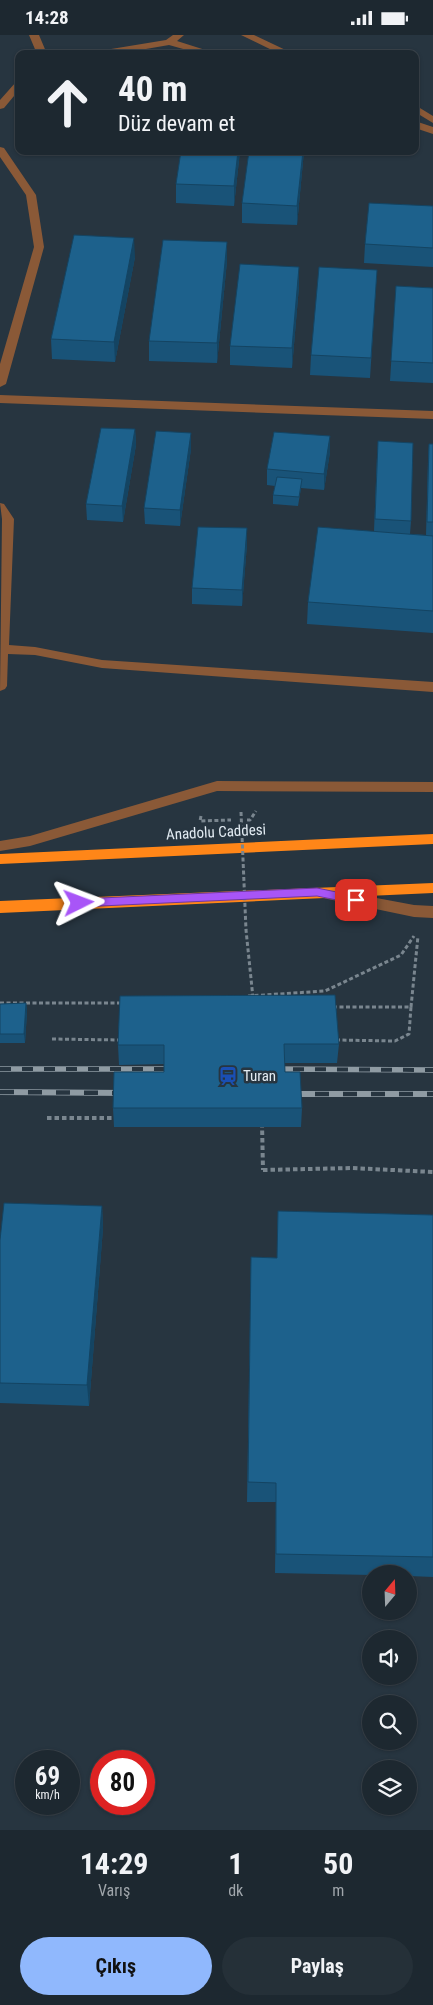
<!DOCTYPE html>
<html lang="tr">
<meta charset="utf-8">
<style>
:root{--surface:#1d2830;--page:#253038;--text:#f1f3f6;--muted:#a0a6ab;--line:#3b444c;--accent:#90b8fd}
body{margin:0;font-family:"Roboto Condensed",sans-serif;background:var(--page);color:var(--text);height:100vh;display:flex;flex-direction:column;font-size:19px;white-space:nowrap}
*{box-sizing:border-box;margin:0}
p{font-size:16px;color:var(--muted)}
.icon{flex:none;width:28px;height:28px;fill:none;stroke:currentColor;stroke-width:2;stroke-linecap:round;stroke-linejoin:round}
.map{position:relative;height:1795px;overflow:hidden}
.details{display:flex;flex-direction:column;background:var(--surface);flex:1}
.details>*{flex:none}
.banner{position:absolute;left:15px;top:15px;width:404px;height:105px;border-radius:10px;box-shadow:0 1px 4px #0004,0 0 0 1px var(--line);background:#1d2830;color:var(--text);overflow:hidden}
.needle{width:32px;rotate:19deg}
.fabs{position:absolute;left:362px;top:1530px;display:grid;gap:10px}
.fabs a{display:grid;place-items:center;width:55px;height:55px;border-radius:50%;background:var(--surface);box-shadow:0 1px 4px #0004,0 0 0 1px var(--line);font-size:25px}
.speed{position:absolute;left:15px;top:1715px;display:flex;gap:10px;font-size:25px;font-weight:700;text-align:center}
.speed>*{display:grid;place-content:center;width:65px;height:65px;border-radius:50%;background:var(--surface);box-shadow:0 1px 4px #0004,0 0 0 1px var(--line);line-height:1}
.speed small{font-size:12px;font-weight:400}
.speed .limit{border:8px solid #d22;background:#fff;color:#111}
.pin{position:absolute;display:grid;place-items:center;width:42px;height:42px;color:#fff;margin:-21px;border-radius:10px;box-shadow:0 2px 8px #0006}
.me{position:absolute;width:55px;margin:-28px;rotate:87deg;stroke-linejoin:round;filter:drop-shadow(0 0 4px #0008)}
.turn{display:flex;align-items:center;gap:18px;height:105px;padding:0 20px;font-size:22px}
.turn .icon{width:65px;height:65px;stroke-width:2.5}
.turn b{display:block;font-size:35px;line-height:42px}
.eta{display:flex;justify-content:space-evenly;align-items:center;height:85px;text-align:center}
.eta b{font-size:30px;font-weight:700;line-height:35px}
.cta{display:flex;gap:10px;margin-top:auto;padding:10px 20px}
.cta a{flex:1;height:58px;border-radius:30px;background:var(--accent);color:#111;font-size:20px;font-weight:700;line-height:58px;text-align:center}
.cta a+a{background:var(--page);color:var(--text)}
.status{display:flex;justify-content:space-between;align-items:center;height:35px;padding:0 25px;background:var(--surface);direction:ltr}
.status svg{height:14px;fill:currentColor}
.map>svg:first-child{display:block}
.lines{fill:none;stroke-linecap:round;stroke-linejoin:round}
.path-far1{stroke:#7a868f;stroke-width:3;stroke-dasharray:4 2.5;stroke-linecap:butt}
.path{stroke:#7a868f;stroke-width:4;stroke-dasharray:4.5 3;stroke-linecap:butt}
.lane{fill:#8a5937;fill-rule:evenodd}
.highway{fill:#ff8618;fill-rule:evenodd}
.rail-far1-casing{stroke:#8f9ba3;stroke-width:5.5}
.rail-casing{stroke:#8f9ba3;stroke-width:6}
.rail-far1{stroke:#273540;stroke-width:4;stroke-dasharray:11;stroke-linecap:butt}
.rail{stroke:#273540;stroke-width:4.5;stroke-dasharray:14;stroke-linecap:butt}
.path-bridge-far1{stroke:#7a868f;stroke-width:3;stroke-dasharray:4 2.5;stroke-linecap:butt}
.path-bridge{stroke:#7a868f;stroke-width:4;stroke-dasharray:4.5 3;stroke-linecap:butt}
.wall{fill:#195378}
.shaded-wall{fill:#144462}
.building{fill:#1d618c;stroke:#144462}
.route{fill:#a855f7;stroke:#6d37a1}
.labels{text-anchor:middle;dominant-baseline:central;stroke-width:5;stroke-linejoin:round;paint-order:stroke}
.street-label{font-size:15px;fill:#e2ebf2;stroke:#273540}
.poi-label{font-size:15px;fill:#e2ebf2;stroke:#273540;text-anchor:start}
</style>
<div class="status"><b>14:28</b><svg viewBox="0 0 49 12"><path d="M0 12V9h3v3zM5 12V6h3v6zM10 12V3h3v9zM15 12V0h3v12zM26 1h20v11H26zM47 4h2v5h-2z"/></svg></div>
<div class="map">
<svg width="433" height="1795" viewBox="0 0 433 1795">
<rect width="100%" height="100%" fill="#273540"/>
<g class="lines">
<!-- path-far1 -->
<path class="path-far1" d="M201,781l-1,5 31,-1
M247,785h3l6,-9
M248,961l77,-5 76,-36 13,-19
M0,968h122
M333,972h78l7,-71
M52,1004l68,1
M336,1005l59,1 14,-7 2,-27"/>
<!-- path -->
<path class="path" d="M47,1083h67
M263,1135l89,-2 81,4"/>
<!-- lane -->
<path class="lane" d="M29,0h10l8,19h-10z
M173,0h11l-7,6 41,13h-17l-32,-9 -52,9h-23l5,-3 67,-11z
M241,0h13l40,19h-14z
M19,46v9l-15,18 -4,1v-9l16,-18z
M415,70l18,11v7l-18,-11z
M415,86l18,6v7l-18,-6z
M0,112l4,1 32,47 8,52 -38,137 -6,3v-23l34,-117 -8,-52 -26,-38z
M0,360l433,16v8l-433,-16z
M0,468l4,1 10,15 -5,126 26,2 67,13 331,22v10l-331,-24 -67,-13 -27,-1 -1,32 -2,3 -5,2 2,-172z
M217,746l216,1v10l-216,-1 -187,55 -30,5v-10l30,-5z
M323,853l91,17 19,1v12l-19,-1 -96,-20 -2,-4 2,-4z"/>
<!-- highway -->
<path class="highway" d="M433,799v10l-433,20v-10z
M433,848v10l-433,20v-12z"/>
<!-- rail-far1 casing -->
<g class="rail-far1-casing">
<path id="rail-far1" d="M0,1034h178
M271,1034l162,1"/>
</g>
<!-- rail casing -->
<g class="rail-casing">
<path id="rail" d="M0,1057l127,1
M287,1059h146"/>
</g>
<!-- rail-far1 -->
<use href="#rail-far1" class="rail-far1"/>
<!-- rail -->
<use href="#rail" class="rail"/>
<!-- path-bridge-far1 -->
<path class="path-bridge-far1" d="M241,777l5,118 7,68"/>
<!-- path-bridge -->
<path class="path-bridge" d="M262,1088l1,47"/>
</g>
<!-- wall -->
<path class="wall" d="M240,116l-6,55 -58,-3v-19z
M304,116l-7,74 -55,-2v-20z
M433,171v61l-69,-4 1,-19z
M227,207v19l-10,102 -68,-2v-20z
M135,222l-20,105 -63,-3 -1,-20z
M377,235l-7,108 -60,-3 1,-20z
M299,251l-7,82 -62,-3v-19z
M396,251l37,2v95l-43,-2z
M135,394l1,16 -13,77 -36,-2 -1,-16z
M429,409h4v189l-126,-9 1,-22 66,-71 3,-74 34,64 -1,13 16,1 2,-75z
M191,414l-11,77 -35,-2 -1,-16z
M330,417l-6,38 -23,-2 -3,18 -25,-2v-9l2,-9 -8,-1v-16z
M247,509l-5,62 -50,-2v-16z
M120,961l219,48 -2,19h-53l1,9 17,36 -1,19h-187l-1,-19 51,-36v-8l-45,1 -1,-20z
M26,968l1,9 -2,31h-25v-39z
M102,1171l1,22 -14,178 -89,-3v-163z
M278,1176l155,4v362l-24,-1v-2h-38v1l-96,-2 1,-71h-29l4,-245 26,1z"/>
<!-- shaded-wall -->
<path class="shaded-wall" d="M238,116h2l-6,55v-20z
M303,116h1l-7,74v-19z
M134,203l1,19 -20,105 -1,-20z
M227,207v19l-10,102v-20z
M299,232v19l-7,82v-20z
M135,394l1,16 -13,77 -1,-16z
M191,398v16l-11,77v-16z
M330,401v16l-6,38v-16z
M247,493v16l-5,62v-16z
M26,968l1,9 -2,31 -1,-9z
M102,1171l1,22 -14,178 -2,-21z"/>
<!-- building -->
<path class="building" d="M181,116h57l-4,35 -58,-2z
M249,116h54l-6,55 -55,-3z
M369,168l64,3v42l-68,-4z
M74,200l60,3 -20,104 -63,-3z
M163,205l64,2 -10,101 -68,-2z
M240,229l59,3 -7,81 -62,-2z
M319,232l58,3 -6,88 -60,-3z
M396,251l37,2v75l-42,-2z
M101,393l34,1 -13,77 -36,-2z
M156,396l35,2 -11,77 -36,-2z
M274,397l56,4 -6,38 -57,-5z
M378,406l35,2 -2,78 -36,-2z
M429,409h4v78h-6z
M277,442l25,2 -3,18 -26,-2z
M198,492l49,1 -5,62 -50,-2z
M318,492l115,9v75l-125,-9z
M335,960l4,49h-55l1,28h15l2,36h-189l1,-36h50v-27h-46l2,-49z
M26,968l-2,31h-24v-30z
M4,1168l98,3 -15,179 -87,-2v-143z
M278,1176l155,4v342l-157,-3v-71l-28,-1 3,-225 26,1z"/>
<!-- route -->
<path class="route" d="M317,853l39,8 5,4 -5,4 -39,-8 -238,11 -5,-4 5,-4z"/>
<!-- icons -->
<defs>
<g id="station-bare" transform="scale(1.5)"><path d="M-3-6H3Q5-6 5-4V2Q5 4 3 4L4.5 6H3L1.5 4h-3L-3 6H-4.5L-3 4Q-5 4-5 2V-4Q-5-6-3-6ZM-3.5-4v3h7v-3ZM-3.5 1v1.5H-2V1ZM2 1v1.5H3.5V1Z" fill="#1a4fb4" stroke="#273540" stroke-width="2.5" paint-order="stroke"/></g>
</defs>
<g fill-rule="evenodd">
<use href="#station-bare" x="228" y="1041"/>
</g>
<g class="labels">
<!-- street labels -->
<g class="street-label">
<text transform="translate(216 797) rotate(-3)">Anadolu Caddesi</text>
</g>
<!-- poi labels -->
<g class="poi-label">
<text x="243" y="1041">Turan</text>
</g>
</g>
</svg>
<div class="fabs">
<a><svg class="needle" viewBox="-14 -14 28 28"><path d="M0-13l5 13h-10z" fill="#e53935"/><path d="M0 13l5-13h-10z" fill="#a0a6ab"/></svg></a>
<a><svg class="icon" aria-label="sound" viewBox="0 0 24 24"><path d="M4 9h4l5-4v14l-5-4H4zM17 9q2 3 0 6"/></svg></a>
<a><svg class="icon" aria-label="search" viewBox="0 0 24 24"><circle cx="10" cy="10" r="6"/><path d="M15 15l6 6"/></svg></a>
<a><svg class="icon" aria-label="layers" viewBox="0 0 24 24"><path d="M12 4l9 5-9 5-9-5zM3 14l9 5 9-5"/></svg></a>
</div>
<div class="speed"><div>69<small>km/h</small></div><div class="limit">80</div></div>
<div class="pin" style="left:356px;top:865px;background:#d93025"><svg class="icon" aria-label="arrive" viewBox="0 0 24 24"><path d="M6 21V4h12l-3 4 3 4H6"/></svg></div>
<svg class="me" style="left:79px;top:868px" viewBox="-20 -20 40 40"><path d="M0-17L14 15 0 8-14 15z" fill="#a855f7" stroke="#fff" stroke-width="4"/></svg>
<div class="banner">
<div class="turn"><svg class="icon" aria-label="ahead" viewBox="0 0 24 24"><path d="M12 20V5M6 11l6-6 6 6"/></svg><div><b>40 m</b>Düz devam et</div></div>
</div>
</div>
<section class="details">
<div class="eta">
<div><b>14:29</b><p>Varış</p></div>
<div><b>1</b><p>dk</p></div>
<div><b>50</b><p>m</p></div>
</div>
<div class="cta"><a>Çıkış</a><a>Paylaş</a></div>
</section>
